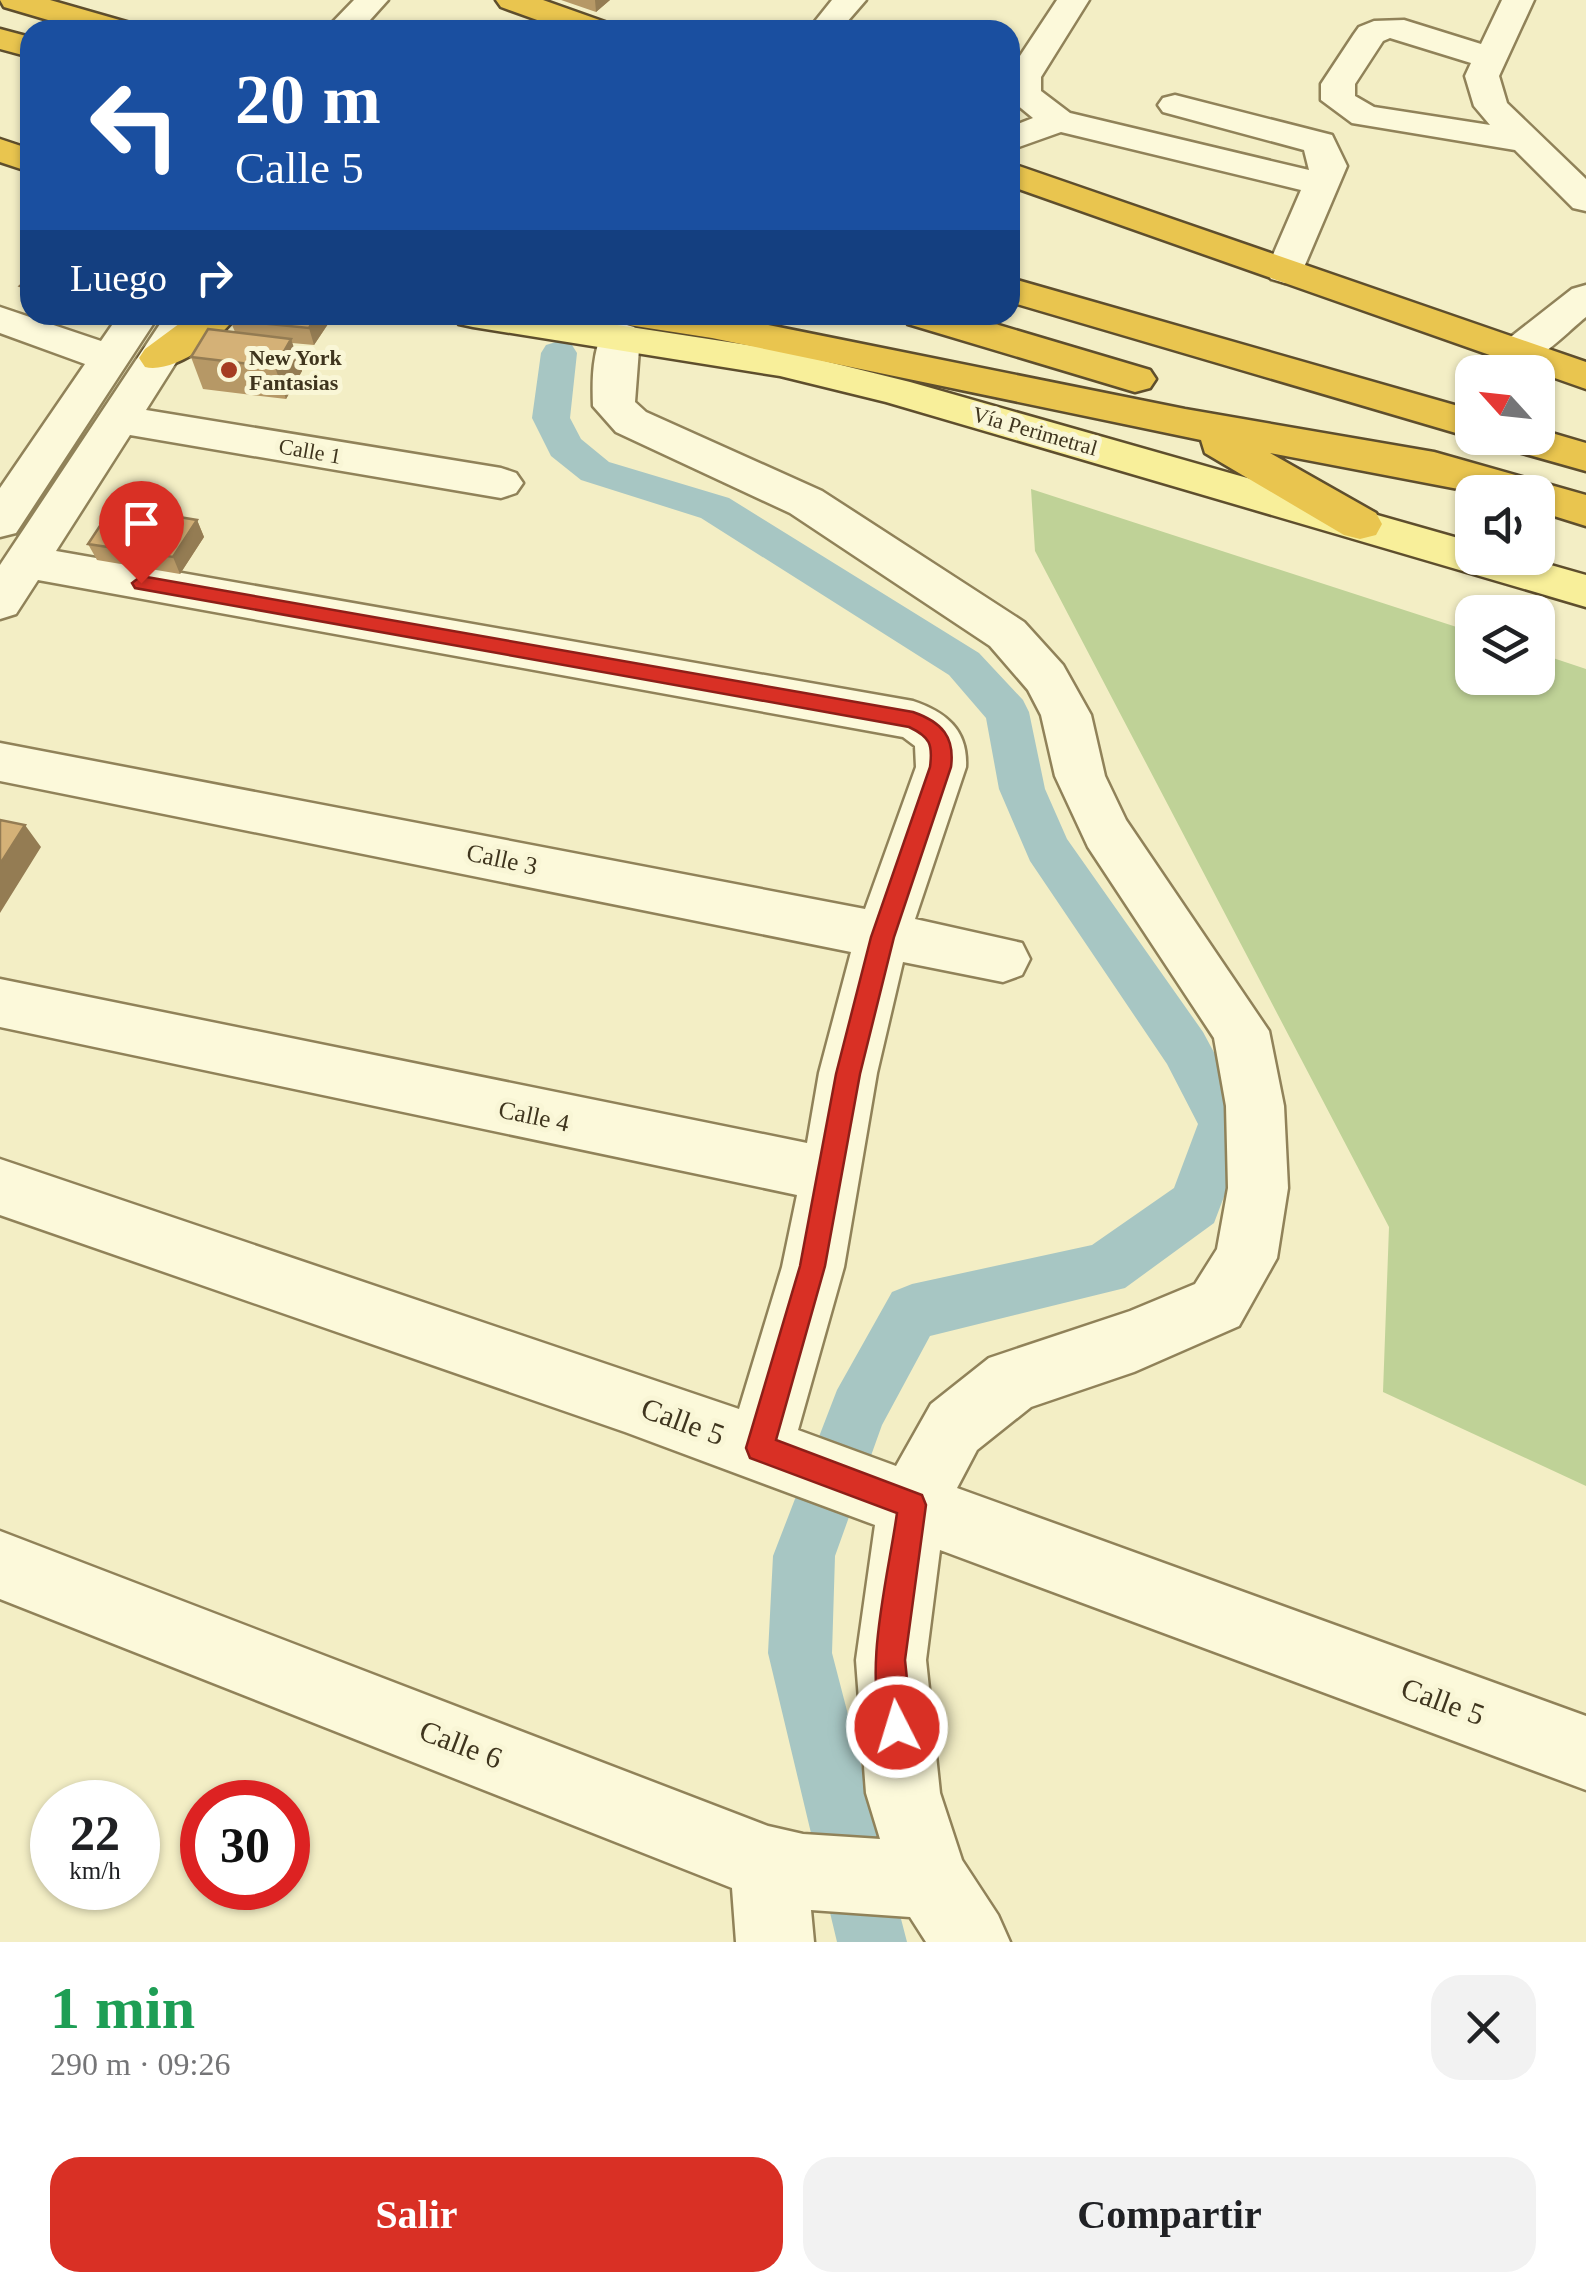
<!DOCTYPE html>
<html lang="es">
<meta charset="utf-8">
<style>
:root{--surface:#fff;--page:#f2f2f2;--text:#202124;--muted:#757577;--accent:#d93025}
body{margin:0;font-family:Georgia,serif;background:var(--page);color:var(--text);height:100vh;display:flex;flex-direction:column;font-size:38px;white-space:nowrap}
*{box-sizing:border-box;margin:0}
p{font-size:32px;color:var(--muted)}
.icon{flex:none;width:55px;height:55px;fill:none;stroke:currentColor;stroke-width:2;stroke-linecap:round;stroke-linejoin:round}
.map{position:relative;height:1942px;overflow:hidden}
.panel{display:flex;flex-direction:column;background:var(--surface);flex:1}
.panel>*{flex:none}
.guide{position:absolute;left:20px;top:20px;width:1000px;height:305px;border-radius:30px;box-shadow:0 2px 8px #0004;background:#1a4fa0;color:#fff;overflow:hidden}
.needle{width:65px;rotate:297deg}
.fabs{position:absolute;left:1455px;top:355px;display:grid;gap:20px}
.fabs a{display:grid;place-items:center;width:100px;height:100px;border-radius:20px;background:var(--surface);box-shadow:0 2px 8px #0004;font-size:50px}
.speed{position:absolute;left:30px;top:1780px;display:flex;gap:20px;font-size:50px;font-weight:700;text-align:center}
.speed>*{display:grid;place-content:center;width:130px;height:130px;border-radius:50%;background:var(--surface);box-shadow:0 2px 8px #0004;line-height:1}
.speed small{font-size:25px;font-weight:400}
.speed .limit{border:15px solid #d22;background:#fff;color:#111}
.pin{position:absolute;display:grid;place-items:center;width:85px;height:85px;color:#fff;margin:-102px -42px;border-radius:50% 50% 50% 0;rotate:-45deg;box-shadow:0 0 10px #0007}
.pin .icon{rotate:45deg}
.me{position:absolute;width:110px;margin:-55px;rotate:355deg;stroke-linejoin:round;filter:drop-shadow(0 0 8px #0008)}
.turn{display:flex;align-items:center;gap:35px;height:210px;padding:0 50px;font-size:45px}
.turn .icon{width:130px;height:130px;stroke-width:2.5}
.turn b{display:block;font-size:70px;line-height:85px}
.then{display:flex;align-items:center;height:95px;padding:0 50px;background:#0003;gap:20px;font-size:38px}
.round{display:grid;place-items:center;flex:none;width:105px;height:105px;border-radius:30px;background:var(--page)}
.summary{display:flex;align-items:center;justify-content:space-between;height:170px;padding:0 50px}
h1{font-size:60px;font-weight:700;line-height:75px;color:#1e9e55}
.button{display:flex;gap:20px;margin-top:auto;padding:20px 50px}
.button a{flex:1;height:115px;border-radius:30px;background:var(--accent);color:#fff;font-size:40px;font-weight:700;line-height:115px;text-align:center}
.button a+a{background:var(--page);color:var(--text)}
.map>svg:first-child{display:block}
.green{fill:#bfd297}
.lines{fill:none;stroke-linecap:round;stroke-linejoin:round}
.canal{fill:#a7c6c3;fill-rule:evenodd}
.minor-casing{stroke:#908259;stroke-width:5}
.major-casing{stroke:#5e4e2d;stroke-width:5}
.highway-casing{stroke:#5e4e2d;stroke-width:5}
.minor{fill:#fcf9da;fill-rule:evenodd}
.major{fill:#f8ef9a;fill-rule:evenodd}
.highway{fill:#e9c54f;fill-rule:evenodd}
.wall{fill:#b69866}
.shaded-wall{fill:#947c53}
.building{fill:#d4b177;stroke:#947c53;stroke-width:2.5}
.route{fill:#d93025;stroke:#8d1f18;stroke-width:2.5}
.poi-dot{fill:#a53d22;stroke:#f9f6d6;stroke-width:4}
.labels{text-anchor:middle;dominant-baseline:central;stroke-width:10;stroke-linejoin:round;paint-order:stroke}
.far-poi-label{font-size:22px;font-weight:bold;fill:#3f351e;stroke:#f9f6d6;text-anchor:start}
.far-street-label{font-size:22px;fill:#3f351e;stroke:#f9f6d6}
.street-label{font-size:25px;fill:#3f351e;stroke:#f9f6d6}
.near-street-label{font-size:30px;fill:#3f351e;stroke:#f9f6d6}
</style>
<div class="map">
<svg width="1586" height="1942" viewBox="0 0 1586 1942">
<rect width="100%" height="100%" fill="#f3eec5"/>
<!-- green -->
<path class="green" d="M1031,489l441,143v46h66v-25l48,16v817l-203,-94 6,-165 -354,-676z"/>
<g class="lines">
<!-- canal -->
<path class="canal" d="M559,341l13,4 5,8 -7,65 11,21 28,23 120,36 250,155 44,47 6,12 16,77 22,50 136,193 49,91 -38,100 -89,65 -195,48 -48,89 -47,131 -3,97 75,289h-70l-69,-289 5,-97 64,-166 55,-98 20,-8 180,-39 82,-57 24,-64 -31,-60 -137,-203 -31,-72 -13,-71 -37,-43 -248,-157 -120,-38 -30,-24 -19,-38 9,-65 5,-8z"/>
<!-- minor casing -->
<g class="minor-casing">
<path id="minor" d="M354,0h34l-27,30h-36z
M832,0h34l-26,30h-32z
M1057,0h32l-48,77v14l29,22 239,57 -5,-20 -141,-38 -5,-7 5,-7 12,-3 157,40 15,31 -48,113 -14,4 -14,-4 -5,-8 35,-81 -240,-58 -51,18v-23l23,-9 -23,-19v-28z
M1502,0h32l-35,76 8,27 79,76v32l-13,-3 -58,-58 -163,-27 -31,-23v-16l33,-50 5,-7 15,-6 30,-1 77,24zM1390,38l81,25 -6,13 9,30 16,19 -116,-18 -19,-11v-12l28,-43z
M1586,285v32c-24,19 -50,53 -83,44l-6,-9 6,-9 69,-54z
M0,307l101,34 18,-26h40l-143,218 -16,4v-49l85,-124 -85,-31z
M166,315h40l-60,95 355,58 15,5 7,10 -7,10 -15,5 -371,-63 -74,116 857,150c33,11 55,29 53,66l-51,152 107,24 8,16 -8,16 -19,7 -100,-20 -26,111 -33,194 -46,163 98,36 35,-62 58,-46 141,-47 65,-27 22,-35 11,-61 -2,-82 -12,-68 -126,-191 -33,-71 -14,-61 -13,-25 -38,-44 -200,-133 -174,-81 -23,-26c-1,-25 -1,-58 13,-79l14,-4 14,4 6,9 -5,66 11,10 176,79 202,131 39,43 28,50 14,61 21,44 143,211 15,75 4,82 -11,70 -38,68 -105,46 -103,35 -54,43 -20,38 629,228v74l-646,-240 -14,110 14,133 22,67 36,55 12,27h-84l-16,-25 -99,-7 3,32h-78l-4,-54 -732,-289v-68l768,295 35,8 77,5 -14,-46 -10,-133 19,-135 -250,-93 -625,-217v-56l739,250 43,-142 15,-72 -797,-168v-48l807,164 12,-70 32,-121 -851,-171v-38l865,166 51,-142 -1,-21 -12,-9 -865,-157 -22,34 -16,5v-54z"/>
</g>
<!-- major casing -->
<g class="major-casing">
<path id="major" d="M453,315h99l228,35 130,32 562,160v16h54l60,17v32l-700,-205 -106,-26 -307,-49 -14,-3z"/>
</g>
<!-- highway casing -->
<g class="highway-casing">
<path id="highway" d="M0,0h50l80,23 5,7h-53l-78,-23z
M496,0h47l65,23 5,7h-48l-64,-23z
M0,29l30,8v20l-30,-8z
M0,139l30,10v23l-30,-10z
M1010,163l576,199v27l-576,-203z
M1010,278l462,132 1,28 -463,-136z
M191,315h46c-16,24 -64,59 -92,52l-6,-9 6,-9z
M616,315h103l466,94 249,43 152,43v31l-48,-15v-19h-64l-204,-39 106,60 6,11 -6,11 -16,4 -16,-4 -139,-82 -4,-13 -489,-102 -90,-14z
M902,315h63l185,55 6,9 -6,9 -15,4 -227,-68z
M1538,429l48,14v28l-82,-23 -6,-10h40z"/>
</g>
<!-- minor -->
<use href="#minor" class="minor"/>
<!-- major -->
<use href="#major" class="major"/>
<!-- highway -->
<use href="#highway" class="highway"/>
</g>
<!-- wall -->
<path class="wall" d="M561,0h49l-14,12z
M30,277v27l-10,-18z
M66,315h32l-6,8z
M332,318l-18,27 -22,-2 10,28 -16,28 -83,-10 -12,-32 44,-25 -5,-12z
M197,520l7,17 -24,37 -83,-14 -9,-16z"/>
<!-- shaded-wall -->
<path class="shaded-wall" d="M595,0h15l-14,12z
M88,315h10l-6,8z
M317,315h14l1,3 -18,27 -5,-17z
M291,339l11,32 -16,28 -11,-32z
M197,520l7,17 -24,37 -7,-17z
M25,825l16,22 -41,66v-49z"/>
<!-- building -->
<path class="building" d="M30,277v12l-10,-3z
M238,315h79l-8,13 -79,-8z
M208,329l83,10 -16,28 -84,-10z
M113,506l84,14 -24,37 -85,-13z
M0,820l25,5 -25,39z"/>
<!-- route -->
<path class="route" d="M141,576l772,136c29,10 42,25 38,55l-57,170 -34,137 -35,192 -49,174 146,55 4,10 -21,155 7,67 -4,10 -11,5 -11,-5c-25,-61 2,-159 11,-224l-147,-55 -4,-10 54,-182 36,-192 35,-137 59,-170c3,-23 0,-30 -21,-40l-774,-139 -3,-5z"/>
<!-- markers -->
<circle class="poi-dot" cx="229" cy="370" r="10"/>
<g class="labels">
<!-- far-poi labels -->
<g class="far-poi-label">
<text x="249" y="357">New York<tspan x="249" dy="25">Fantasias</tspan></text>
</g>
<!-- far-street labels -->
<g class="far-street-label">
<text transform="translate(1035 431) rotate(16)">Vía Perimetral</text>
<text transform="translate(310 451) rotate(10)">Calle 1</text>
</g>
<!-- street labels -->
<g class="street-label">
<text transform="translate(502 859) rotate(12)">Calle 3</text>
<text transform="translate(534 1116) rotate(12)">Calle 4</text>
</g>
<!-- near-street labels -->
<g class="near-street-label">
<text transform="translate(683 1421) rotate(20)">Calle 5</text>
<text transform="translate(1443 1701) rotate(20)">Calle 5</text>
<text transform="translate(461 1744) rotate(21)">Calle 6</text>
</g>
</g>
</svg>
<div class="fabs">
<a><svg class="needle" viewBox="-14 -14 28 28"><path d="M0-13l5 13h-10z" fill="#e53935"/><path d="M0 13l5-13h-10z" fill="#757577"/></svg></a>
<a><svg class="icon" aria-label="sound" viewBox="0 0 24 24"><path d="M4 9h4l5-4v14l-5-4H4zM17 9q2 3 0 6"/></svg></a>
<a><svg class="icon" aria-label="layers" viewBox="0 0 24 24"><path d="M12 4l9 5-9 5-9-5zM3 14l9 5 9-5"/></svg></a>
</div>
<div class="speed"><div>22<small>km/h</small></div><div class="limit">30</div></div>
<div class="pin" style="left:141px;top:583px;background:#d93025"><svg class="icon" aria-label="arrive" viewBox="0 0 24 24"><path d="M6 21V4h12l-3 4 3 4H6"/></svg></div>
<svg class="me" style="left:897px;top:1727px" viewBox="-20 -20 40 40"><circle r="17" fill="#d93025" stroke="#fff" stroke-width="3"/><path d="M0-11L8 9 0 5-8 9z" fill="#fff"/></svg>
<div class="guide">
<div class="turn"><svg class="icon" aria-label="left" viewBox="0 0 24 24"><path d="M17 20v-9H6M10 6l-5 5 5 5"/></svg><div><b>20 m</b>Calle 5</div></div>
<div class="then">Luego<svg class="icon" aria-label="right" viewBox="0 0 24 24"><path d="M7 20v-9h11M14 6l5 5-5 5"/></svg></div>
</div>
</div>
<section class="panel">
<div class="summary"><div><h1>1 min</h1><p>290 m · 09:26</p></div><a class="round"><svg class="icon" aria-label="close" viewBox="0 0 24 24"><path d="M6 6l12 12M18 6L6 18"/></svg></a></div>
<div class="button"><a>Salir</a><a>Compartir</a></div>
</section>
